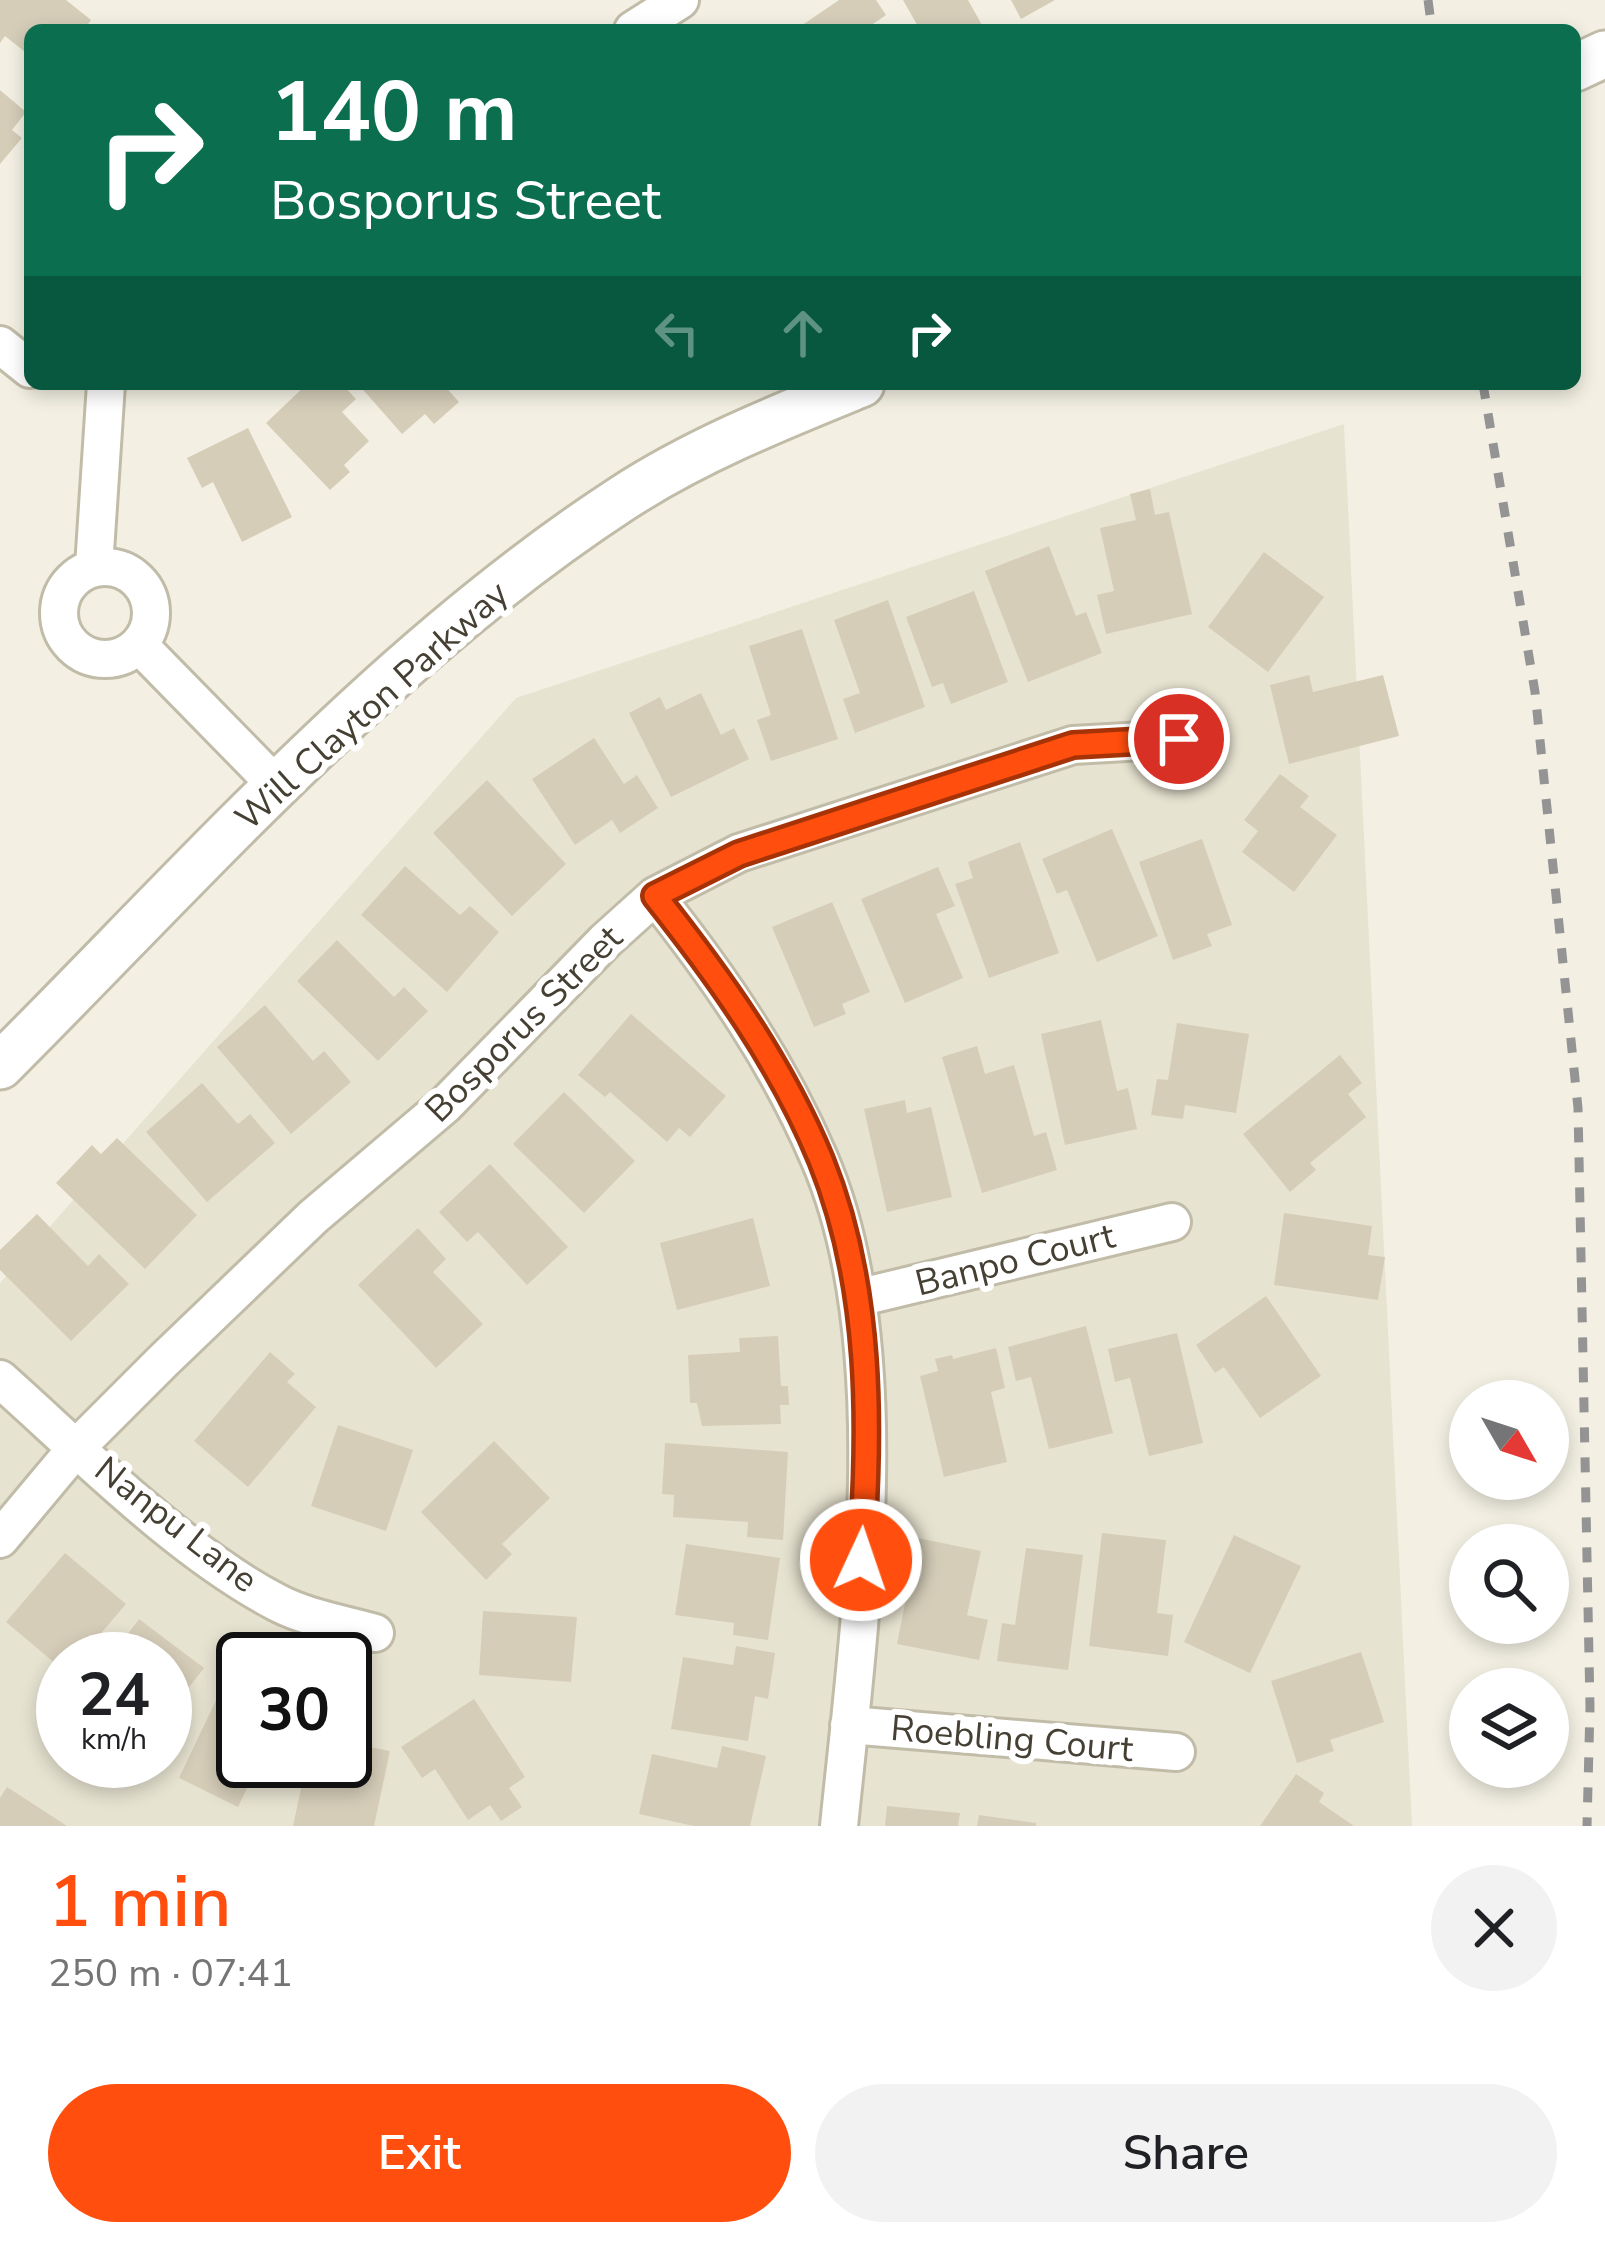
<!DOCTYPE html>
<meta charset="utf-8">
<style>
:root{--surface:#fff;--page:#f2f2f2;--text:#202124;--muted:#757577;--accent:#ff4e0d}
body{margin:0;font-family:"Nunito Sans",sans-serif;background:var(--page);color:var(--text);height:100vh;display:flex;flex-direction:column;font-size:45px;white-space:nowrap}
*{box-sizing:border-box;margin:0}
p{font-size:39px;color:var(--muted)}
.icon{flex:none;width:66px;height:66px;fill:none;stroke:currentColor;stroke-width:2;stroke-linecap:round;stroke-linejoin:round}
.map{position:relative;height:1826px;overflow:hidden}
.details{display:flex;flex-direction:column;background:var(--surface);flex:1}
.details>*{flex:none}
.hud{position:absolute;left:24px;top:24px;width:1557px;height:366px;border-radius:18px;box-shadow:0 6px 18px #0003;background:#0b6e4f;color:#fff;overflow:hidden}
.needle{width:78px;rotate:129deg}
.controls{position:absolute;left:1449px;top:1380px;display:grid;gap:24px}
.controls a{display:grid;place-items:center;width:120px;height:120px;border-radius:50%;background:var(--surface);box-shadow:0 6px 18px #0003;font-size:60px}
.speed{position:absolute;left:36px;top:1632px;display:flex;gap:24px;font-size:60px;font-weight:700;text-align:center}
.speed>*{display:grid;place-content:center;width:156px;height:156px;border-radius:50%;background:var(--surface);box-shadow:0 6px 18px #0003;line-height:1}
.speed small{font-size:30px;font-weight:400}
.speed .limit{border:6px solid #111;border-radius:18px;background:#fff;color:#111}
.pin{position:absolute;display:grid;place-items:center;width:102px;height:102px;color:#fff;margin:-51px;border:6px solid #fff;border-radius:50%;box-shadow:0 3px 12px #0007}
.me{position:absolute;width:132px;margin:-66px;rotate:3deg;stroke-linejoin:round;filter:drop-shadow(0 0 9px #0008)}
.turn{display:flex;align-items:center;gap:42px;height:252px;padding:0 48px;font-size:54px}
.turn .icon{width:156px;height:156px;stroke-width:2.5}
.turn b{display:block;font-size:84px;line-height:102px}
.lanes{display:flex;align-items:center;height:114px;padding:0 48px;background:#0003;justify-content:center;gap:60px;direction:ltr}
.lanes .off{opacity:.35}
.round{display:grid;place-items:center;flex:none;width:126px;height:126px;border-radius:63px;background:var(--page)}
.head{display:flex;align-items:center;justify-content:space-between;height:204px;padding:0 48px}
h1{font-size:72px;font-weight:600;line-height:90px;color:var(--accent)}
.cta{display:flex;gap:24px;margin-top:auto;padding:24px 48px}
.cta a{flex:1;height:138px;border-radius:72px;background:var(--accent);color:#fff;font-size:48px;font-weight:600;line-height:138px;text-align:center}
.cta a+a{background:var(--page);color:var(--text)}
.map>svg:first-child{display:block}
.residential{fill:#e7e3d1;fill-rule:evenodd}
.building{fill:#d5cdb8}
.lines{fill:none;stroke-linecap:round;stroke-linejoin:round}
.minor-casing{stroke:#c1bca8;stroke-width:42}
.tertiary-casing{stroke:#c1bca8;stroke-width:51}
.minor{stroke:#fff;stroke-width:36}
.tertiary{stroke:#fff;stroke-width:45}
.rail{stroke:#949494;stroke-width:9;stroke-dasharray:15 15;stroke-linecap:butt}
.route-casing{stroke:#a63308;stroke-width:30}
.route{stroke:#ff4e0d;stroke-width:21}
.labels{text-anchor:middle;dominant-baseline:central;stroke-width:12;stroke-linejoin:round;paint-order:stroke}
.street-label{font-size:36px;fill:#454033;stroke:#fff}
</style>
<div class="map">
<svg width="1605" height="1826" viewBox="0 0 1605 1826">
<rect width="100%" height="100%" fill="#f3f0e3"/>
<!-- residential -->
<path class="residential" d="M1344,424l68,1402h-1412v-543l516,-585zM63,1659h102v102h-102zM243,1659h102v102h-102z"/>
<!-- building -->
<path class="building" d="M0,0h66l25,20 -7,10h-54v26l-25,-20 -5,7z
M839,0h37l10,15 -16,11 3,4h-69l-3,-4z
M903,0h65l14,25 -8,5h-54z
M1011,0h44l-34,19z
M0,90l26,22 -14,18 10,8 -22,26z
M307,384h35l14,15 -14,13 27,29 -25,24 6,7 -20,18 -64,-67z
M358,384h85l16,18 -25,22 -9,-10 -23,20z
M248,428l44,89 -50,25 -29,-60 -11,6 -15,-30z
M1150,489l5,26 14,-3 23,102 -86,20 -9,-39 17,-4 -14,-63 36,-8 -6,-26z
M1049,546l27,70 10,-4 16,41 -74,29 -43,-111z
M1264,552l60,45 -56,75 -60,-45z
M974,591l34,91 -57,22 -8,-21 -11,4 -26,-70z
M888,600l37,107 -70,26 -12,-34 17,-6 -26,-73z
M802,629l36,110 -67,22 -14,-41 14,-5 -22,-69z
M1309,675l4,17 70,-17 16,61 -110,28 -19,-79z
M701,693l20,42 13,-7 15,31 -78,38 -42,-84 31,-16 6,13z
M594,738l30,46 13,-9 21,33 -38,25 -8,-13 -37,25 -43,-66z
M1280,774l29,22 -9,11 37,28 -43,57 -52,-40 16,-21 -14,-11z
M487,780l79,84 -54,52 -79,-83z
M1112,829l46,107 -61,26 -30,-72 -10,4 -15,-35z
M1202,839l30,86 -25,9 5,12 -39,14 -34,-98z
M1020,842l39,111 -70,25 -34,-94 18,-6 -5,-16z
M405,866l55,49 10,-9 29,26 -52,60 -86,-77z
M938,867l17,39 -19,8 27,64 -58,25 -44,-104z
M832,902l38,90 -28,12 4,10 -32,13 -42,-100z
M337,940l57,57 10,-10 24,24 -50,50 -81,-80z
M265,1005l48,56 11,-10 27,31 -60,52 -74,-87z
M631,1014l95,82 -36,41 -11,-9 -12,14 -57,-50 -5,5 -27,-22z
M1101,1020l16,71 11,-3 9,41 -72,16 -24,-111z
M1177,1023l72,11 -13,79 -51,-8 -2,14 -32,-4 6,-36 11,1z
M977,1046l8,28 29,-9 20,71 12,-4 11,38 -75,23 -40,-136z
M1340,1055l22,28 -14,11 18,23 -56,46 6,7 -26,22 -47,-58z
M202,1083l36,41 12,-10 25,29 -68,59 -61,-70z
M564,1092l71,69 -51,52 -71,-69z
M905,1100l2,13 24,-6 21,90 -65,15 -23,-103z
M117,1138l80,77 -52,54 -89,-86 36,-38 9,9z
M490,1164l78,83 -41,38 -49,-53 -11,10 -28,-30z
M1284,1213l88,13 -4,29 17,2 -7,43 -104,-15z
M37,1214l51,52 11,-12 30,30 -58,57 -71,-71v-20z
M753,1218l17,68 -93,24 -17,-67z
M418,1228l28,31 -13,13 50,52 -47,44 -78,-83z
M1266,1296l55,80 -61,42 -36,-51 -9,6 -19,-28z
M1086,1326l27,107 -64,16 -18,-72 -15,4 -8,-34z
M1177,1333l26,110 -54,13 -19,-78 -15,4 -7,-33z
M778,1336l3,50h7l1,19h-9l1,19 -79,2 -5,-23h-7l-2,-48 52,-3 -1,-14z
M996,1348l9,40 -14,4 16,70 -63,15 -24,-101 18,-5 -3,-12 17,-4 1,4z
M270,1352l25,22 -8,8 29,25 -68,80 -54,-46z
M338,1425l75,25 -27,81 -75,-25z
M494,1441l56,57 -48,46 10,10 -26,26 -65,-68z
M665,1443l123,9 -5,88 -36,-3 1,-15 -75,-5 1,-22 -12,-1z
M1102,1533l64,7 -9,73 16,2 -5,41 -79,-10z
M1234,1535l67,31 -51,107 -66,-31z
M918,1538l63,13 -14,64 21,5 -9,40 -82,-16z
M686,1544l94,14 -12,82 -35,-5 1,-12 -59,-8z
M1026,1548l57,7 -15,115 -71,-9 5,-38 13,2z
M65,1553l61,51 -47,55h-16v11l-57,-48z
M483,1611l94,6 -6,65 -92,-7z
M139,1619l65,49 -39,50v-59h-56z
M736,1646l39,7 -7,46 -13,-3 -7,45 -77,-12 12,-72 50,8z
M1361,1652l23,70 -54,18 4,11 -37,12 -26,-82z
M229,1673l14,7v81h17l-22,46 -59,-29z
M474,1699l51,78 -16,11 13,19 -21,14 -11,-16 -22,15 -33,-51 -13,9 -21,-31z
M345,1742l45,9 -16,75h-81l14,-65h38z
M722,1746l44,10 -16,70h-56l-55,-12 13,-60 65,14z
M1296,1774l28,19 -5,9 35,24h-94z
M7,1787l60,39h-67v-28z
M887,1806l73,7 -2,13h-73z
M979,1815l57,8v3h-59z"/>
<g class="lines">
<!-- minor casing -->
<g class="minor-casing">
<path id="minor" d="M633,30l47,-30
M0,345l30,24
M59 613a46 46 0 1 1 92 0a46 46 0 1 1-92 0Z
M94,567l12,-183
M139,645l139,142
M655,896c65,82 123,166 164,262 81,186 40,469 20,668
M857,1298l315,-76
M0,1379c83,74 180,173 278,224 29,15 66,21 97,30
M0,1539l77,-92 86,-86 150,-144 132,-112 160,-164 50,-45 84,-43 334,-108 106,-6
M849,1725l327,27"/>
</g>
<!-- tertiary casing -->
<g class="tertiary-casing">
<path id="tertiary" d="M1575,68l30,-14
M0,1066c197,-197 388,-415 623,-568 74,-48 157,-81 238,-114"/>
</g>
<!-- minor -->
<use href="#minor" class="minor"/>
<!-- tertiary -->
<use href="#tertiary" class="tertiary"/>
<!-- rail -->
<path class="rail" d="M1428,0l4,30
M1483,384l52,308 43,416 12,599 -3,119"/>
</g>
<g class="lines">
<!-- route casing -->
<g class="route-casing">
<path id="route" d="M861,1560c10,-133 11,-274 -40,-400 -40,-97 -101,-182 -166,-264l84,-42 334,-109 106,-6"/>
</g>
<!-- route -->
<use href="#route" class="route"/>
</g>
<g class="labels">
<!-- street labels -->
<g class="street-label">
<text transform="translate(372 706) rotate(-42)">Will Clayton Parkway</text>
<text transform="translate(524 1024) rotate(-45)">Bosporus Street</text>
<text transform="translate(1015 1260) rotate(-14)">Banpo Court</text>
<text transform="translate(176 1525) rotate(38)">Nanpu Lane</text>
<text transform="translate(1012 1739) rotate(5)">Roebling Court</text>
</g>
</g>
</svg>
<div class="controls">
<a><svg class="needle" viewBox="-14 -14 28 28"><path d="M0-13l5 13h-10z" fill="#e53935"/><path d="M0 13l5-13h-10z" fill="#757577"/></svg></a>
<a><svg class="icon" aria-label="search" viewBox="0 0 24 24"><circle cx="10" cy="10" r="6"/><path d="M15 15l6 6"/></svg></a>
<a><svg class="icon" aria-label="layers" viewBox="0 0 24 24"><path d="M12 4l9 5-9 5-9-5zM3 14l9 5 9-5"/></svg></a>
</div>
<div class="speed"><div>24<small>km/h</small></div><div class="limit">30</div></div>
<div class="pin" style="left:1179px;top:739px;background:#d93025"><svg class="icon" aria-label="arrive" viewBox="0 0 24 24"><path d="M6 21V4h12l-3 4 3 4H6"/></svg></div>
<svg class="me" style="left:861px;top:1560px" viewBox="-20 -20 40 40"><circle r="17" fill="#ff4e0d" stroke="#fff" stroke-width="3"/><path d="M0-11L8 9 0 5-8 9z" fill="#fff"/></svg>
<div class="hud">
<div class="turn"><svg class="icon" aria-label="right" viewBox="0 0 24 24"><path d="M7 20v-9h11M14 6l5 5-5 5"/></svg><div><b>140 m</b>Bosporus Street</div></div>
<div class="lanes"><svg class="icon off" aria-label="left" viewBox="0 0 24 24"><path d="M17 20v-9H6M10 6l-5 5 5 5"/></svg><svg class="icon off" aria-label="ahead" viewBox="0 0 24 24"><path d="M12 20V5M6 11l6-6 6 6"/></svg><svg class="icon" aria-label="right" viewBox="0 0 24 24"><path d="M7 20v-9h11M14 6l5 5-5 5"/></svg></div>
</div>
</div>
<section class="details">
<div class="head"><div><h1>1 min</h1><p>250 m · 07:41</p></div><a class="round"><svg class="icon" aria-label="close" viewBox="0 0 24 24"><path d="M6 6l12 12M18 6L6 18"/></svg></a></div>
<div class="cta"><a>Exit</a><a>Share</a></div>
</section>
